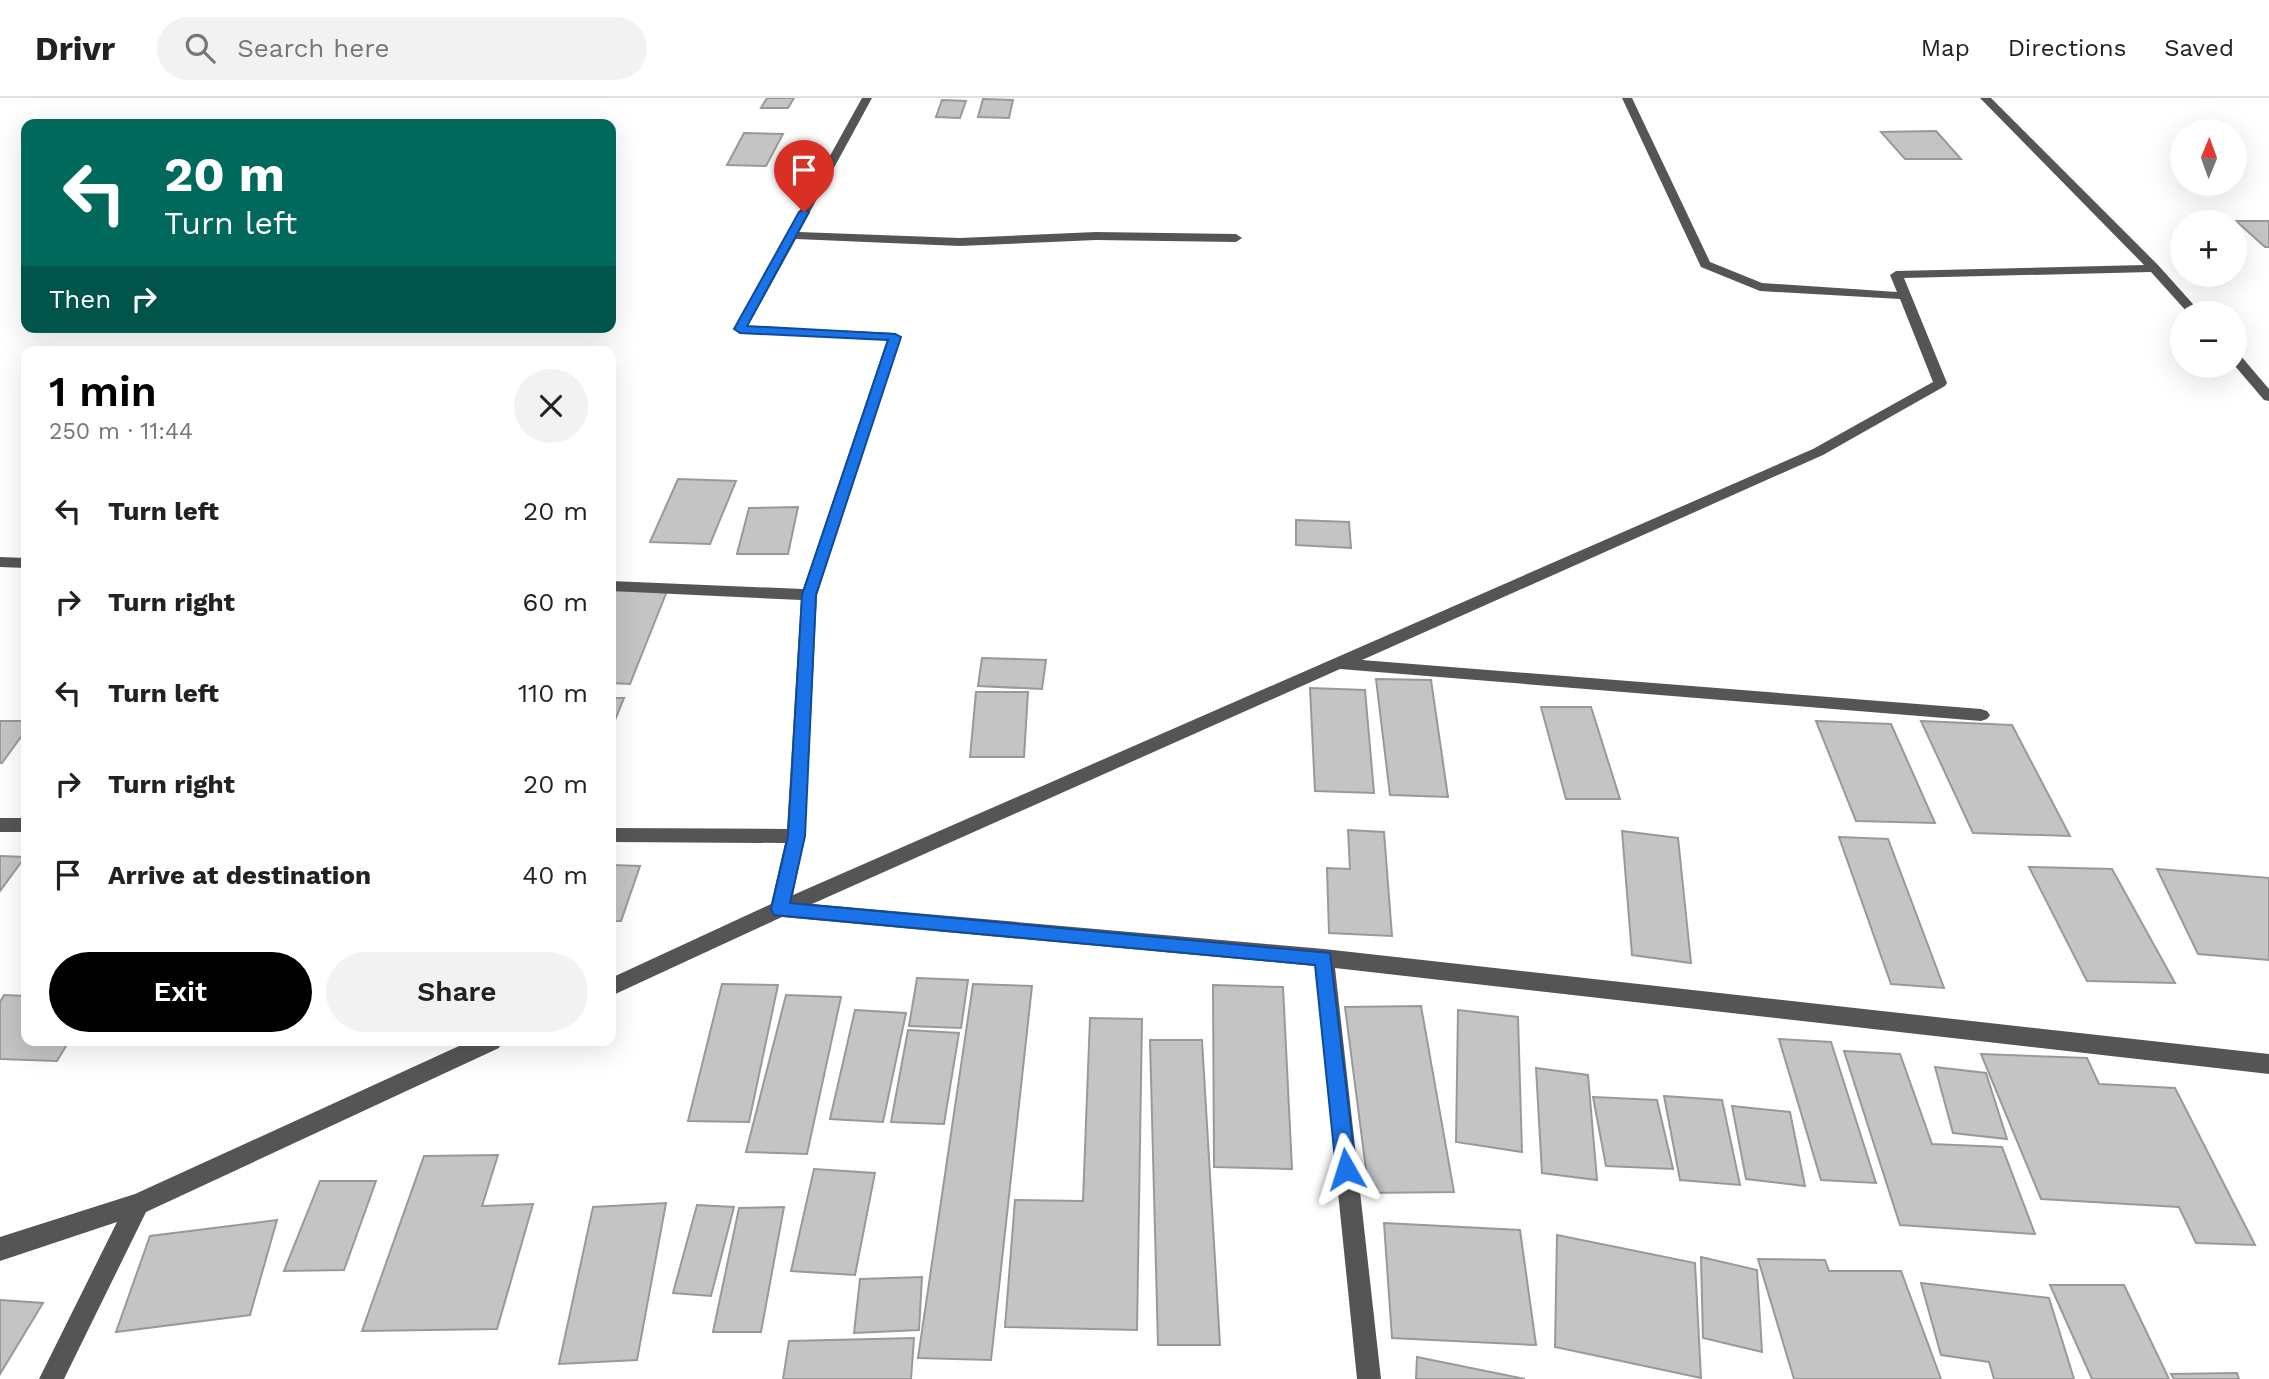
<!DOCTYPE html>
<meta charset="utf-8">
<style>
:root{--surface:#fff;--page:#f2f2f2;--text:#222;--muted:#767676;--line:#e0e0e0;--accent:#000}
body{margin:0;font-family:"Work Sans",sans-serif;background:var(--page);color:var(--text);height:100vh;display:flex;flex-direction:column;font-size:26px;white-space:nowrap}
*{box-sizing:border-box;margin:0}
p{font-size:23px;color:var(--muted)}
.icon{flex:none;width:38px;height:38px;fill:none;stroke:currentColor;stroke-width:2;stroke-linecap:round;stroke-linejoin:round}
.map{position:relative;flex:1;overflow:hidden}
.panel{position:absolute;left:21px;top:248px;width:595px;height:700px;display:flex;flex-direction:column;background:var(--surface);border-radius:14px;box-shadow:0 7px 28px #0002}
.panel>*{flex:none}
.top-card{position:absolute;left:21px;top:21px;width:595px;height:214px;border-radius:14px;box-shadow:0 7px 28px #0002;background:#00695c;color:#fff;overflow:hidden}
.needle{width:46px;rotate:1deg}
.fabs{position:absolute;left:2170px;top:21px;display:grid;gap:14px}
.fabs a{display:grid;place-items:center;width:77px;height:77px;border-radius:50%;background:var(--surface);box-shadow:0 7px 28px #0002;font-size:35px}
.pin{position:absolute;display:grid;place-items:center;width:60px;height:60px;color:#fff;margin:-72px -30px;border-radius:50% 50% 50% 0;rotate:-45deg;box-shadow:0 0 7px #0007}
.pin .icon{rotate:45deg}
.me{position:absolute;width:77px;margin:-38px;rotate:354deg;stroke-linejoin:round;filter:drop-shadow(0 0 5px #0008)}
.turn{display:flex;align-items:center;gap:24px;height:147px;padding:0 28px;font-size:32px}
.turn .icon{width:91px;height:91px;stroke-width:2.5}
.turn b{display:block;font-size:49px;line-height:60px}
.then{display:flex;align-items:center;height:66px;padding:0 28px;background:#0003;gap:14px;font-size:26px}
.round{display:grid;place-items:center;flex:none;width:74px;height:74px;border-radius:37px;background:var(--page)}
.head{display:flex;align-items:center;justify-content:space-between;height:119px;padding:0 28px}
h1{font-size:42px;font-weight:600;line-height:52px;color:var(--accent)}
.button{display:flex;gap:14px;margin-top:auto;padding:14px 28px}
.button a{flex:1;height:80px;border-radius:42px;background:var(--accent);color:#fff;font-size:28px;font-weight:600;line-height:80px;text-align:center}
.button a+a{background:var(--page);color:var(--text)}
ul{padding:0;list-style:none}
li{display:flex;align-items:center;gap:21px;height:91px;padding:0 28px}
li div{flex:1}
li b{display:block;font-size:26px}
li em{font-style:normal}
header{display:flex;align-items:center;gap:42px;box-sizing:border-box;height:98px;padding:0 35px;background:var(--surface);border-bottom:2px solid var(--line)}
header strong{font-size:33px}
nav{display:flex;gap:38px;margin-inline-start:auto;font-size:24px}
.search{width:490px;height:63px;background:var(--page);display:flex;align-items:center;gap:18px;box-sizing:border-box;padding:0 24px;border-radius:38px;color:var(--muted);font-size:26px}
.map>svg:first-child{display:block}
.building{fill:#c4c4c4;stroke:#999;stroke-width:2}
.lines{fill:none;stroke-linecap:round;stroke-linejoin:round}
.minor{fill:#555;fill-rule:evenodd}
.route{fill:#1a73e8;stroke:#114b97;stroke-width:2}
</style>
<header>
<strong>Drivr</strong>
<div class="search"><svg class="icon" aria-label="search" viewBox="0 0 24 24"><circle cx="10" cy="10" r="6"/><path d="M15 15l6 6"/></svg>Search here</div>
<nav><a>Map</a><a>Directions</a><a>Saved</a></nav>
</header>
<div class="map">
<svg width="2269" height="1281" viewBox="0 0 2269 1281">
<rect width="100%" height="100%" fill="#fff"/>
<!-- building -->
<path class="building" d="M767,0h27l-6,10h-27z
M983,1l30,1 -4,18 -31,-1z
M942,2l24,1 -6,17 -24,-1z
M1936,33l25,28h-56l-24,-27z
M744,35l39,1 -17,32 -39,-1z
M2236,123h33v26h-4z
M678,381l58,2 -26,63 -60,-2z
M798,409l-10,47h-51l12,-46z
M1296,422l53,2 2,26 -55,-3z
M611,492l56,1 -37,93 -19,-1z
M982,560l64,2 -4,29 -64,-3z
M1376,581l55,1 17,117 -58,-2z
M1310,590l55,2 9,103 -59,-2z
M976,594h52l-4,65h-54z
M611,600h13l-13,32z
M1541,609h50l29,92h-54z
M0,623h26v9l-24,33h-2z
M1816,623l75,3 44,99 -79,-2z
M1921,623l91,4 58,111 -97,-3z
M1348,732l36,2 8,104 -63,-3 -2,-65 23,1z
M1622,733l56,7 13,125 -59,-8z
M1839,739l49,2 56,149 -53,-4z
M0,758l25,1 -25,34z
M611,767l29,1 -19,55h-10z
M2029,769l83,2 63,114 -88,-2z
M2157,771l112,9v82l-71,-6z
M917,880l51,2 -7,48 -52,-2z
M722,886l56,1 -29,137 -61,-1z
M973,886l59,2 -41,374 -73,-2z
M1213,887l70,2 9,182 -78,-2z
M4,897l22,1v45h43l-12,20 -57,-2v-57z
M786,897l55,2 -34,157 -61,-2z
M1421,908l33,186 -85,1 -24,-186z
M855,912l51,3 -23,109 -53,-3z
M1458,912l60,7 4,135 -66,-10z
M1090,920l52,1 -5,311 -132,-3 10,-127 68,1z
M908,932l51,3 -15,91 -53,-2z
M1779,941l52,3 45,141 -55,-3z
M1150,942h52l18,305h-62z
M76,943h73l-74,3z
M1844,953l56,3 32,90 70,3 33,87 -135,-9z
M1981,956l106,4 12,26 76,4 80,157 -59,-2 -17,-36 -138,-8z
M1935,969l51,6 21,66 -54,-6z
M1536,970l52,7 9,105 -55,-7z
M1664,998l58,4 18,85 -60,-5z
M1593,999l64,3 16,69 -67,-3z
M1732,1008l58,6 15,74 -59,-7z
M498,1057l-16,51 51,-2 -36,125 -135,2 62,-175z
M814,1071l61,4 -20,102 -64,-4z
M320,1083h56l-32,89 -60,1z
M666,1105l-29,157 -78,4 34,-157z
M697,1107l37,2 -23,89 -38,-3z
M784,1109l-23,125h-48l26,-124z
M277,1122l-27,95 -134,17 34,-96z
M1384,1125l136,7 16,115 -144,-7z
M1557,1137l138,28 6,115 -146,-31z
M1701,1159l56,13 5,82 -59,-14z
M1758,1161l67,1 4,11h72l40,108h-147z
M922,1179l-3,53 -65,3 6,-54z
M1921,1185l128,15 25,81h-80l-5,-17 -48,-7z
M2050,1187h74l45,94h-77z
M0,1202l43,3 -43,71z
M914,1240l-3,41h-128l6,-38z
M1417,1259l108,22h-109z
M2237,1275l2,6h-65l-3,-5z"/>
<g class="lines">
<!-- minor -->
<path class="minor" d="M862,0h10l-73,134 161,6 136,-6 140,2 6,4 -6,4 -140,-2 -136,6 -164,-7 -48,87 147,7 6,4 -84,258 -12,241 -12,59 1020,-446 120,-67 -33,-83 -140,-8 -59,-24 -79,-169h10l78,164 52,21 135,9 -7,-17 6,-4 248,-6 -164,-167h11l167,167 43,48h-13l-37,-41 -247,6 43,105 -2,3 -122,69 -461,205 619,49 6,2 3,4 -3,4 -6,2 -641,-52 -528,235 512,45 945,105v20l-934,-106 46,411h-24l-42,-413 -533,-49 -171,79v-18l160,-74 14,-61 -174,-1v-14l176,1 14,-229 -190,-9v-10l192,8 84,-249 -147,-7 -6,-4z
M2235,256l5,1 29,34v12l-5,-1 -29,-34z
M0,459l26,1v10l-26,-1z
M0,720h26v14h-26z
M470,943h32l-3,7 -353,164 -82,167h-25l78,-157 -117,39v-24l135,-43z"/>
</g>
<!-- route -->
<path class="route" d="M804,111l5,3 -62,114 148,8 6,3 -85,258 -11,241 -15,67 540,50 26,216 -3,7 -7,2 -7,-2 -3,-7 -21,-204 -541,-50 -3,-6 17,-73 14,-241 86,-255 -148,-7 -6,-4 65,-117z"/>
</svg>
<div class="fabs">
<a><svg class="needle" viewBox="-14 -14 28 28"><path d="M0-13l5 13h-10z" fill="#e53935"/><path d="M0 13l5-13h-10z" fill="#767676"/></svg></a>
<a>+</a>
<a>−</a>
</div>
<div class="pin" style="left:804px;top:114px;background:#d93025"><svg class="icon" aria-label="arrive" viewBox="0 0 24 24"><path d="M6 21V4h12l-3 4 3 4H6"/></svg></div>
<svg class="me" style="left:1346px;top:1071px" viewBox="-20 -20 40 40"><path d="M0-17L14 15 0 8-14 15z" fill="#1a73e8" stroke="#fff" stroke-width="4"/></svg>
<div class="top-card">
<div class="turn"><svg class="icon" aria-label="left" viewBox="0 0 24 24"><path d="M17 20v-9H6M10 6l-5 5 5 5"/></svg><div><b>20 m</b>Turn left</div></div>
<div class="then">Then<svg class="icon" aria-label="right" viewBox="0 0 24 24"><path d="M7 20v-9h11M14 6l5 5-5 5"/></svg></div>
</div>
<section class="panel">
<div class="head"><div><h1>1 min</h1><p>250 m · 11:44</p></div><a class="round"><svg class="icon" aria-label="close" viewBox="0 0 24 24"><path d="M6 6l12 12M18 6L6 18"/></svg></a></div>
<ul>
<li><svg class="icon" aria-label="left" viewBox="0 0 24 24"><path d="M17 20v-9H6M10 6l-5 5 5 5"/></svg><div><b>Turn left</b></div><em>20 m</em></li>
<li><svg class="icon" aria-label="right" viewBox="0 0 24 24"><path d="M7 20v-9h11M14 6l5 5-5 5"/></svg><div><b>Turn right</b></div><em>60 m</em></li>
<li><svg class="icon" aria-label="left" viewBox="0 0 24 24"><path d="M17 20v-9H6M10 6l-5 5 5 5"/></svg><div><b>Turn left</b></div><em>110 m</em></li>
<li><svg class="icon" aria-label="right" viewBox="0 0 24 24"><path d="M7 20v-9h11M14 6l5 5-5 5"/></svg><div><b>Turn right</b></div><em>20 m</em></li>
<li><svg class="icon" aria-label="arrive" viewBox="0 0 24 24"><path d="M6 21V4h12l-3 4 3 4H6"/></svg><div><b>Arrive at destination</b></div><em>40 m</em></li>
</ul>
<div class="button"><a>Exit</a><a>Share</a></div>
</section>
</div>
